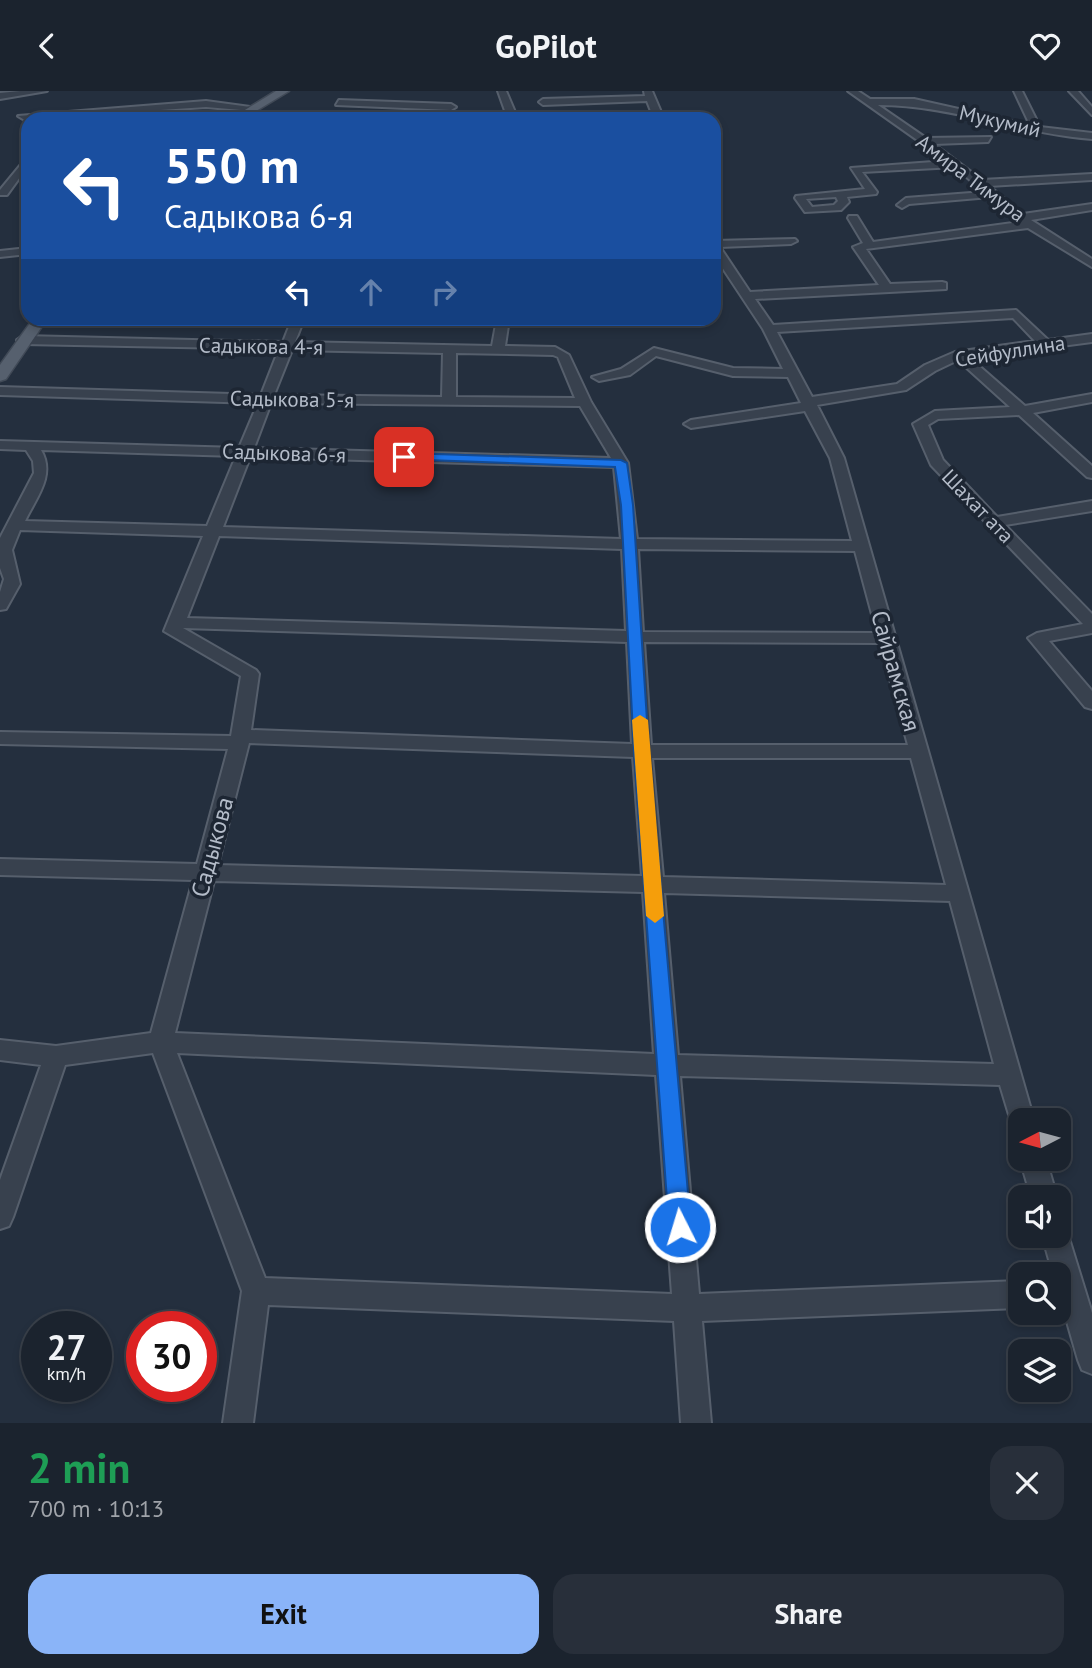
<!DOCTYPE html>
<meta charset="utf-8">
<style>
:root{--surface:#1b232e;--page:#282f3a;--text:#f1f3f6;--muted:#a0a4aa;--line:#39404a;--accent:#8ab4f8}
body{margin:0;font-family:"PT Sans",sans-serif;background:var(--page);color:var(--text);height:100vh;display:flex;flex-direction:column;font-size:26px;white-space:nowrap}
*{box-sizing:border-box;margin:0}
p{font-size:23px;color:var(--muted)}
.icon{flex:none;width:38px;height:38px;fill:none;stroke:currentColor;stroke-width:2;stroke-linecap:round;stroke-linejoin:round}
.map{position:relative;height:1332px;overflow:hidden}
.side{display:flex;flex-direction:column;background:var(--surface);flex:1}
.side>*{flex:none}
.guide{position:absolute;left:21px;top:21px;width:700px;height:214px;border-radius:21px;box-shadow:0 4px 10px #0003,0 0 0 2px var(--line);background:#1a4fa0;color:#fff;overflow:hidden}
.needle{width:46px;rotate:264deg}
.buttons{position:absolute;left:1008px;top:1017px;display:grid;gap:14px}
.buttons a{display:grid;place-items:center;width:63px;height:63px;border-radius:14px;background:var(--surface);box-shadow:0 4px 10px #0003,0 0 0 2px var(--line);font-size:35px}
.speed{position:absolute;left:21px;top:1220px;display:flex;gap:14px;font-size:35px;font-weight:700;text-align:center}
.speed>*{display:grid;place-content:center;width:91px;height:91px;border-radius:50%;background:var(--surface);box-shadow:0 4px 10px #0003,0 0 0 2px var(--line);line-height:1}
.speed small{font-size:18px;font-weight:400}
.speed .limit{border:10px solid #d22;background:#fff;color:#111}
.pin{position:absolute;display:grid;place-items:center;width:60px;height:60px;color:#fff;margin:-30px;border-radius:14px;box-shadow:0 4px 10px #0006}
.me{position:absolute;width:77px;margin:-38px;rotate:355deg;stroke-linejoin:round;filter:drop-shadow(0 0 5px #0008)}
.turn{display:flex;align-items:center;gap:24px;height:147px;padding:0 28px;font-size:32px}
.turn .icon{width:91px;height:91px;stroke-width:2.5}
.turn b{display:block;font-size:49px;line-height:60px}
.lanes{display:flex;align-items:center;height:66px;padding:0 28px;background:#0003;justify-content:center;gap:35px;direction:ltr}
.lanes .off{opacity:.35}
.round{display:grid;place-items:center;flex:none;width:74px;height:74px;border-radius:21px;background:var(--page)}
.head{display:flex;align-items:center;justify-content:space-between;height:119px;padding:0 28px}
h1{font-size:42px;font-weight:600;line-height:52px;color:#1e9e55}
.action{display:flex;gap:14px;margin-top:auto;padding:14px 28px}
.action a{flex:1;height:80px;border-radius:21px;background:var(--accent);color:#111;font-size:28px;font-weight:600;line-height:80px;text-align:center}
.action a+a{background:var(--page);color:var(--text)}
header{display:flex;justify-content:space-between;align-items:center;height:91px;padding:0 28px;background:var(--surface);font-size:32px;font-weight:600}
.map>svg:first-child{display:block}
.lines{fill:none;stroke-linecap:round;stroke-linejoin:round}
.minor-casing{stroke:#565f6c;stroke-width:4}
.major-casing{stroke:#414a57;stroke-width:3}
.minor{fill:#38414e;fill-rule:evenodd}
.major{fill:#56606e;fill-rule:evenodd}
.route{fill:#1a73e8;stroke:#114b97;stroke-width:2}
.slow{fill:#f59e0b}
.labels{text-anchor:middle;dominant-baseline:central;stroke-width:7;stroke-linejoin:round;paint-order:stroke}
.far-street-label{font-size:21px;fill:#b4bcc9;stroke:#1d2633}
.street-label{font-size:24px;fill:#b4bcc9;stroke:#1d2633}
</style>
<header><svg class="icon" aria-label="back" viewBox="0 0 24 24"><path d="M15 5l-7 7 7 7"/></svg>GoPilot<svg class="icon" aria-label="heart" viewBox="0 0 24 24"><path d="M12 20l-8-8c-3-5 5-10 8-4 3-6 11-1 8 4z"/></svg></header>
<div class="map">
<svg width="1092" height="1332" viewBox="0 0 1092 1332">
<rect width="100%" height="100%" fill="#242f3e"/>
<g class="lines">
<!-- minor casing -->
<g class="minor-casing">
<path id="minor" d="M20,0h27l-47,8v-6z
M498,0h8l12,28h-10z
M644,0h8l12,28h-10l-7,-18 -104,4 -4,-3 4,-3 102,-3z
M848,0h10l12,8h44l116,26 -16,-34h8l18,36 52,6v6c-73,-6 -142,-34 -214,-34l48,33 65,-1 -3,5 -54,2 48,36 110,-6v6l-103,6 34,28 69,-10v6l-61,10 61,39v8l-64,-39 -162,21 24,35 52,-2 4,1v6l-191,10 18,26 243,-15 32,30 44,-6v8l-122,16 55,48 67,-12v8l-59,11 59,53v12l-5,-1 -68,-62 -81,4 -10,6 15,35 54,57 95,-16v10l-87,14 87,89v19l-43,8 43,50v18l-7,-2 -57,-69 9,-5 46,-9 -152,-159 -18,-41 22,-13 75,-4 -52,-47 -23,11 -29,19 -89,15 27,53 190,662h-14v10l-7,-2 -13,-43 -320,-9 19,218 321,-13v27l-318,13 9,102h-30l-7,-102 -406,-16 -15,118h-30l19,-132 -89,-238 -88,12 -52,152 -4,9 -9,3v-49l41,-115 -41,-5v-20l56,6 95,-13 42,-153 -193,-5v-16l197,5 31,-115 -228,-5v-12l231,4 10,-60 -77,-45 39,-95 -183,-6 -8,20 8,34 -14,25 -6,1v-18l4,-13 -4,-11v-30l34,-65 -1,-12 -7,-11 -26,-1v-8l239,7 19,-45 -258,-8v-8l261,8 18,-46 -256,-5 -6,-4 6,-4 260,6 9,-23h12l-9,23 197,4 5,-27h12l-4,27 50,1 14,8 22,47 37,61 9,76 215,2 -22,-83 -25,-47 -114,17 -7,-4 7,-4 110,-17 -13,-26 -55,-1 -77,-20 -26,19 -31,6 -7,-4 29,-8 33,-21 79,20 50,1 -20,-40 -49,-74v-14l81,-2 2,2 -6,3 -71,3 30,45 129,-7 -26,-38 10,-4 -15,-25 1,-2h8l16,26 147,-20 -30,-25 -81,7 -7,4 -5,-3 9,-7 78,-6 -29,-25 -93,5 15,20 -1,2 -29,3 2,5 -8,8 -36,2 -10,-14 1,-2 69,-7 -14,-21 96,-7zM836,106l2,4 -4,4 -22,2 -6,-8zM1013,227l22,23 -80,11 -30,13 -28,19 -85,13 -35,-65zM292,259l151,3 -1,44 -168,-2zM456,262l97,2 5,2 17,41 -119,-1zM271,312l309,3 31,52 -357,-10zM41,359l195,6 -29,70 -182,-5c11,-23 31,-46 16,-71zM250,366l364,10 7,72 -398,-12zM219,445l403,13 4,82 -439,-13zM638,458l217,2 22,82 -234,-1zM183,537l444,14 5,102 -381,-14 8,-56 -3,-4zM644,551l236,1 28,102h-257zM249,652l384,14 9,119 -424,-11zM652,667h259l35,127 -283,-8zM214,790l429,11 11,162 -479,-21zM664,802l286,8 44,163 -316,-9zM177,962l479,22 16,219 -407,-16z
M1069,0h9l14,16v8z
M339,9l112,4 5,3 -5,3 -115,-5z
M206,10l52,7 -5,3 -47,-4 -183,12 -5,-3z
M28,65v10l-21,29h-7v-5z
M28,157v6l-28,3v-6z
M1020,1068h26l11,38h-26z
M1059,1133l5,2 4,9 24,78v61l-10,-4 -4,-10 -19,-66v-20h-6l-11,-39h17z"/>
</g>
<!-- major casing -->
<g class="major-casing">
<path id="major" d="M276,0h13l-46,28h-13z
M33,228h14l-41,60 -6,2v-16z"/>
</g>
<!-- minor -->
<use href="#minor" class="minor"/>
<!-- major -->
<use href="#major" class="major"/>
</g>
<!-- route -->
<path class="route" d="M404,362l217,7 6,3 6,42 16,246 42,476 -3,7 -8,3 -8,-3 -3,-7 -35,-476 -13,-246 -6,-38 -216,-8v-5z"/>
<!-- slow -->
<path class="slow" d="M640,624l8,5 16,196 -9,7 -9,-7 -14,-196z"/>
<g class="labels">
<!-- far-street labels -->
<g class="far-street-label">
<text transform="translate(1000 30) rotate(13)">Мукумий</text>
<text transform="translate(971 87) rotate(37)">Амира Тимура</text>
<text transform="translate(261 255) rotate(1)">Садыкова 4-я</text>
<text transform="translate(1010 260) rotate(-9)">Сейфуллина</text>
<text transform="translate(292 308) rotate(1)">Садыкова 5-я</text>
<text transform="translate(284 362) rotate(2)">Садыкова 6-я</text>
<text transform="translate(978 415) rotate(46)">Шахат ата</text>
</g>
<!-- street labels -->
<g class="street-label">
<text transform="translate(896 580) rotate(74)">Сайрамская</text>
<text transform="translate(212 756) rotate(-75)">Садыкова</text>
</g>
</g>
</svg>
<div class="buttons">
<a><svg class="needle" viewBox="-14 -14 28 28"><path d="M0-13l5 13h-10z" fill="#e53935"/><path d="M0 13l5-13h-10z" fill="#a0a4aa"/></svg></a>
<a><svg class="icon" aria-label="sound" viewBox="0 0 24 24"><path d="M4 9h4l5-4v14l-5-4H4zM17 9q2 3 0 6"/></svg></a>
<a><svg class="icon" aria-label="search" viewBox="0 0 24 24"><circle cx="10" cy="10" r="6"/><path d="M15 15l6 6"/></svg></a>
<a><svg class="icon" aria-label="layers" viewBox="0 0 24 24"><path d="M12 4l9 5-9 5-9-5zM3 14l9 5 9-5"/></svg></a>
</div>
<div class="speed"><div>27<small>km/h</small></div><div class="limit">30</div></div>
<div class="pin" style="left:404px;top:366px;background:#d93025"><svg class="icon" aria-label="arrive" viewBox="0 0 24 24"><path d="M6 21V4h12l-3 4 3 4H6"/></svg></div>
<svg class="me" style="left:680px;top:1136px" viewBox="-20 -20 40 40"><circle r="17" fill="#1a73e8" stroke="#fff" stroke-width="3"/><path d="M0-11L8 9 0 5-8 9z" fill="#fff"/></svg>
<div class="guide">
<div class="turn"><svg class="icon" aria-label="left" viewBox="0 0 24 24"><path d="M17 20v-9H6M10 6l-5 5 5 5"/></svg><div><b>550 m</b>Садыкова 6-я</div></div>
<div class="lanes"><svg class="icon" aria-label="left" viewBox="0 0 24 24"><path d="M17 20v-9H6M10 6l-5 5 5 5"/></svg><svg class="icon off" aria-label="ahead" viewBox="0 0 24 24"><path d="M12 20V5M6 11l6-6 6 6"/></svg><svg class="icon off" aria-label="right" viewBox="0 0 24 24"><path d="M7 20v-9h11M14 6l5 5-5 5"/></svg></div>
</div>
</div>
<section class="side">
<div class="head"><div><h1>2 min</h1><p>700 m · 10:13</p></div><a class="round"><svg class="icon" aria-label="close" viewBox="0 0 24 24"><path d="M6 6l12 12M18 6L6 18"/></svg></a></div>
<div class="action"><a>Exit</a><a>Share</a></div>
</section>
